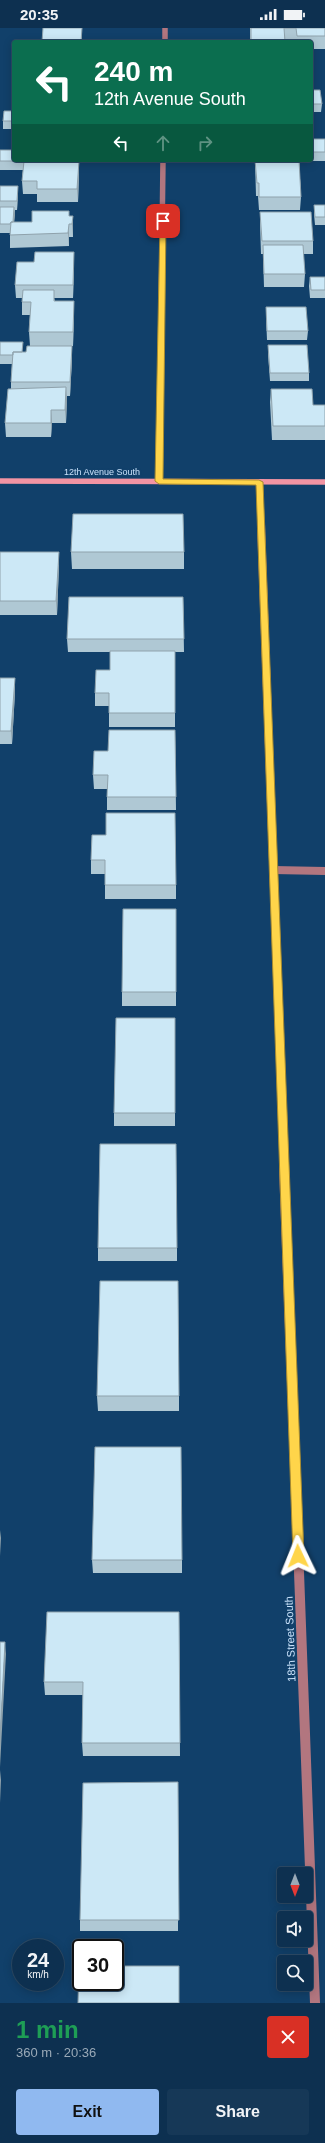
<!DOCTYPE html>
<meta charset="utf-8">
<style>
:root{--surface:#0d3050;--page:#163857;--text:#f1f3f6;--muted:#9aa9b7;--line:#2d4b67;--accent:#90b9f0}
body{margin:0;font-family:Arial,sans-serif;background:var(--page);color:var(--text);height:100vh;display:flex;flex-direction:column;font-size:15px;white-space:nowrap}
*{box-sizing:border-box;margin:0}
p{font-size:13px;color:var(--muted)}
.icon{flex:none;width:22px;height:22px;fill:none;stroke:currentColor;stroke-width:2;stroke-linecap:round;stroke-linejoin:round}
.map{position:relative;height:1975px;overflow:hidden}
.panel{display:flex;flex-direction:column;background:var(--surface);flex:1}
.panel>*{flex:none}
.top-card{position:absolute;left:12px;top:12px;width:301px;height:122px;border-radius:4px;box-shadow:0 2px 10px #0003,0 0 0 1px var(--line);background:#0b6e4f;color:#fff;overflow:hidden}
.needle{width:26px;rotate:180deg}
.tools{position:absolute;left:277px;top:1839px;display:grid;gap:8px}
.tools a{display:grid;place-items:center;width:36px;height:36px;border-radius:4px;background:var(--surface);box-shadow:0 2px 10px #0003,0 0 0 1px var(--line);font-size:20px}
.speed{position:absolute;left:12px;top:1911px;display:flex;gap:8px;font-size:20px;font-weight:700;text-align:center}
.speed>*{display:grid;place-content:center;width:52px;height:52px;border-radius:50%;background:var(--surface);box-shadow:0 2px 10px #0003,0 0 0 1px var(--line);line-height:1}
.speed small{font-size:10px;font-weight:400}
.speed .limit{border:2px solid #111;border-radius:6px;background:#fff;color:#111}
.pin{position:absolute;display:grid;place-items:center;width:34px;height:34px;color:#fff;margin:-17px;border-radius:8px;box-shadow:0 2px 6px #0006}
.me{position:absolute;width:44px;margin:-22px;rotate:358deg;stroke-linejoin:round;filter:drop-shadow(0 0 3px #0008)}
.turn{display:flex;align-items:center;gap:14px;height:84px;padding:0 16px;font-size:18px}
.turn .icon{width:52px;height:52px;stroke-width:2.5}
.turn b{display:block;font-size:28px;line-height:34px}
.lanes{display:flex;align-items:center;height:38px;padding:0 16px;background:#0003;justify-content:center;gap:20px;direction:ltr}
.lanes .off{opacity:.35}
.round{display:grid;place-items:center;flex:none;width:42px;height:42px;border-radius:4px;background:var(--page)}
.summary{display:flex;align-items:center;justify-content:space-between;height:68px;padding:0 16px}
h1{font-size:24px;font-weight:600;line-height:30px;color:#1e9e55}
.primary-button{display:flex;gap:8px;margin-top:auto;padding:8px 16px}
.primary-button a{flex:1;height:46px;border-radius:4px;background:var(--accent);color:#111;font-size:16px;font-weight:600;line-height:46px;text-align:center}
.primary-button a+a{background:var(--page);color:var(--text)}
.status{display:flex;justify-content:space-between;align-items:center;height:28px;padding:0 20px;background:var(--surface);direction:ltr}
.status svg{height:11px;fill:currentColor}
.map>svg:first-child{display:block}
.lines{fill:none;stroke-linecap:round;stroke-linejoin:round}
.lane{stroke:#b2767f;stroke-width:8}
.street-far2{stroke:#b2767f;stroke-width:5.5}
.street-far1{stroke:#b2767f;stroke-width:8}
.street{stroke:#b2767f;stroke-width:10}
.secondary{stroke:#f294a3;stroke-width:5.5}
.wall{fill:#afc8d4}
.shaded-wall{fill:#8fa2ac}
.building{fill:#cce8f6;stroke:#8fa2ac}
.route{fill:#ffd54a;stroke:#a68a30}
.labels{text-anchor:middle;dominant-baseline:central;stroke-width:4;stroke-linejoin:round;paint-order:stroke}
.far-street-label{font-size:9px;fill:#c8e1fa;stroke:#11406a}
.street-label{font-size:11px;fill:#c8e1fa;stroke:#11406a}
</style>
<div class="status"><b>20:35</b><svg viewBox="0 0 49 12"><path d="M0 12V9h3v3zM5 12V6h3v6zM10 12V3h3v9zM15 12V0h3v12zM26 1h20v11H26zM47 4h2v5h-2z"/></svg></div>
<div class="map">
<svg width="325" height="1975" viewBox="0 0 325 1975">
<rect width="100%" height="100%" fill="#11406a"/>
<g class="lines">
<!-- lane -->
<path class="lane" d="M273,842l52,1"/>
<!-- street-far2 -->
<path class="street-far2" d="M165,0v14
M159,453l4,-321
M259,454l2,43"/>
<!-- street-far1 -->
<path class="street-far1" d="M261,496l23,645"/>
<!-- street -->
<path class="street" d="M284,1140l31,835"/>
<!-- secondary -->
<path class="secondary" d="M0,453l325,1"/>
</g>
<!-- wall -->
<path class="wall" d="M250,0h75v21h-14v-7h-15v-1h-11v1h-35z
M311,62l11,14 -1,8h-10z
M14,83v18h-11v-8z
M311,111h14v22h-23v-1h9z
M0,122l31,11 48,13 -1,28h-41v-8h-14l-1,-13 1,-11h-23z
M255,132h44l2,37 -1,13h-41l-1,-14h-2z
M0,158h18v8l-1,16h-2l-1,12h18l41,-6v21h-4v9l-59,2v-15h-10z
M314,177h11v20h-10l-1,-11z
M260,184l53,29v13h-10l2,20 -1,13h-40l-1,-33h-2l-1,-29z
M74,238l-1,32h-19l1,3h19v13l-1,32h-1v13l-2,37h-3l-1,27h-14l-1,14h-45l-1,-14 6,-35v-6l1,-18h-12v-22l23,10h3l4,-6 -1,-14 1,-17h-8v-17h-6l-1,-13z
M310,249h15v21h-15l-1,-12z
M266,279l42,24 -1,9h-40l-1,-24z
M268,317l41,28v8h-39l-2,-27z
M271,361l42,16h12v35h-53l-2,-38z
M0,524l59,13 -2,50h-57z
M71,524h113v17h-112z
M183,569l1,55h-9v75h-66v-21h-14v-13l15,-23v-18h-42l-1,-13z
M0,650h15v14l-3,52h-12z
M175,702l1,80h-69v-21h-13l-1,-14 15,-24z
M92,807l84,50v14h-71v-25h-14v-14z
M176,881v97h-54v-14z
M175,990v108h-61v-13z
M98,1220h79v13h-79z
M97,1368h82v15h-81z
M92,1532h90v13h-89z
M179,1584l1,144h-97l-1,-13 1,-48h-38l-1,-13z
M178,1754v149h-98v-11z"/>
<!-- shaded-wall -->
<path class="shaded-wall" d="M82,0v14h-1z
M79,133v13l-1,28 -1,-13z
M18,158v8l-1,16v-9z
M14,179l1,8 -2,18v-9z
M73,188v21l-1,-13z
M69,196v22l-1,-13z
M74,224v14l-1,32v-13z
M74,273v13l-1,32v-14z
M72,318v13l-2,37v-14z
M66,359l1,13 -1,23 -1,-13z
M51,382l1,13 -1,14z
M59,524v13l-2,50 -1,-14z
M15,650v14l-3,52 -1,-13z
M0,1502l1,8 -1,18z
M5,1614l1,12 -6,113v-29z
M0,1742l1,10 -1,23z"/>
<!-- building -->
<path class="building" d="M43,0h39l-1,14h-39z
M251,0h74v8h-28l-1,-8h-12l1,14h-34z
M311,62h9l2,14h-11z
M4,83h10v10h-11z
M311,111h14v13h-14z
M0,122h14v10h16v1h-30z
M255,132h44l2,37h-42v-14h-2z
M24,133h55l-2,28h-40v-8h-15z
M0,158h18l-1,15h-17z
M314,177h11v12h-10z
M0,179h14l-1,15h-2l-1,2h-10z
M32,183h37v5h4l-1,8h-3l-1,9 -58,2 1,-13h21z
M260,184h51l2,29h-51z
M263,217h40l2,29h-41z
M35,224h39l-1,33h-58l2,-23h17z
M310,249h15v13h-14z
M23,262h31v11h20l-1,31h-44l2,-30h-9z
M266,279h40l2,24h-41z
M0,314h23l-1,10h-9v3h-13z
M268,317h39l2,28h-39z
M27,318h45l-2,36h-59l2,-30h13z
M66,359l-1,23h-14v13h-46l3,-34z
M271,361h41l1,16h12v21h-52z
M73,486h110l1,38h-113z
M0,524h59l-3,49h-56z
M69,569h114l1,42h-117z
M110,623h65v62h-66v-20h-14l1,-23h14z
M0,650h15l-4,53h-11z
M109,702h66l1,67h-69l1,-22h-15l1,-24h14z
M106,785h69l1,72h-71v-25h-14l1,-25h14z
M123,881h53v83h-54z
M116,990h59v95h-61z
M100,1116h76l1,104h-79z
M100,1253h78l1,115h-82z
M95,1419h86l1,113h-90z
M47,1584h132l1,131h-98l1,-61h-39z
M0,1614h5l-5,96z
M178,1754l1,138h-99l3,-137z
M79,1938h2v16h34v-16h64v37h-101z"/>
<!-- route -->
<path class="route" d="M160,192l6,1 -3,258 96,1 4,2 41,1074 -2,4 -4,1 -3,-1 -2,-4 -37,-1071 -97,-1 -4,-3z"/>
<g class="labels">
<!-- far-street labels -->
<g class="far-street-label">
<text x="102" y="444">12th Avenue South</text>
</g>
<!-- street labels -->
<g class="street-label">
<text transform="translate(290 1611) rotate(-92)">18th Street South</text>
</g>
</g>
</svg>
<div class="tools">
<a><svg class="needle" viewBox="-14 -14 28 28"><path d="M0-13l5 13h-10z" fill="#e53935"/><path d="M0 13l5-13h-10z" fill="#9aa9b7"/></svg></a>
<a><svg class="icon" aria-label="sound" viewBox="0 0 24 24"><path d="M4 9h4l5-4v14l-5-4H4zM17 9q2 3 0 6"/></svg></a>
<a><svg class="icon" aria-label="search" viewBox="0 0 24 24"><circle cx="10" cy="10" r="6"/><path d="M15 15l6 6"/></svg></a>
</div>
<div class="speed"><div>24<small>km/h</small></div><div class="limit">30</div></div>
<div class="pin" style="left:163px;top:193px;background:#d93025"><svg class="icon" aria-label="arrive" viewBox="0 0 24 24"><path d="M6 21V4h12l-3 4 3 4H6"/></svg></div>
<svg class="me" style="left:298px;top:1528px" viewBox="-20 -20 40 40"><path d="M0-17L14 15 0 8-14 15z" fill="#ffd54a" stroke="#fff" stroke-width="4"/></svg>
<div class="top-card">
<div class="turn"><svg class="icon" aria-label="left" viewBox="0 0 24 24"><path d="M17 20v-9H6M10 6l-5 5 5 5"/></svg><div><b>240 m</b>12th Avenue South</div></div>
<div class="lanes"><svg class="icon" aria-label="left" viewBox="0 0 24 24"><path d="M17 20v-9H6M10 6l-5 5 5 5"/></svg><svg class="icon off" aria-label="ahead" viewBox="0 0 24 24"><path d="M12 20V5M6 11l6-6 6 6"/></svg><svg class="icon off" aria-label="right" viewBox="0 0 24 24"><path d="M7 20v-9h11M14 6l5 5-5 5"/></svg></div>
</div>
</div>
<section class="panel">
<div class="summary"><div><h1>1 min</h1><p>360 m · 20:36</p></div><a class="round" style="background:#d93025;color:#fff"><svg class="icon" aria-label="close" viewBox="0 0 24 24"><path d="M6 6l12 12M18 6L6 18"/></svg></a></div>
<div class="primary-button"><a>Exit</a><a>Share</a></div>
</section>
